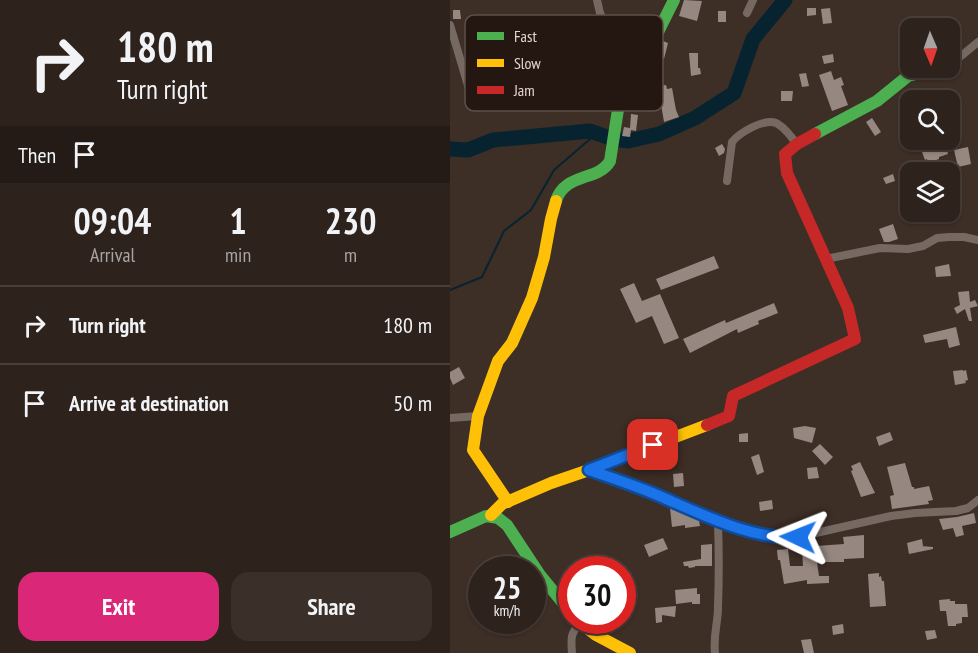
<!DOCTYPE html>
<style>
:root{--surface:#2e221c;--page:#3a2f29;--text:#f1f3f6;--muted:#a7a4a3;--line:#493f3b;--accent:#db2777}
body{margin:0;font-family:"PT Sans Narrow",sans-serif;background:var(--page);color:var(--text);height:100vh;display:flex;flex-direction:column;font-size:22px;white-space:nowrap}
*{box-sizing:border-box;margin:0}
p{font-size:20px;color:var(--muted)}
.icon{flex:none;width:33px;height:33px;fill:none;stroke:currentColor;stroke-width:2;stroke-linecap:round;stroke-linejoin:round}
.map{position:relative;flex:1;overflow:hidden}
.sheet{display:flex;flex-direction:column;background:var(--surface);width:450px}
.sheet>*{flex:none}
.top-card{background:#2e221c;color:var(--text);overflow:hidden}
.needle{width:39px;rotate:178deg}
.fabs{position:absolute;left:450px;top:18px;display:grid;gap:12px}
.fabs a{display:grid;place-items:center;width:60px;height:60px;border-radius:12px;background:var(--surface);box-shadow:0 2px 4px #0004,0 0 0 2px var(--line);font-size:30px}
.speed{position:absolute;left:18px;top:556px;display:flex;gap:12px;font-size:30px;font-weight:700;text-align:center}
.speed>*{display:grid;place-content:center;width:78px;height:78px;border-radius:50%;background:var(--surface);box-shadow:0 2px 4px #0004,0 0 0 2px var(--line);line-height:1}
.speed small{font-size:15px;font-weight:400}
.speed .limit{border:9px solid #d22;background:#fff;color:#111}
.pin{position:absolute;display:grid;place-items:center;width:51px;height:51px;color:#fff;margin:-26px;border-radius:12px;box-shadow:0 3px 9px #0006}
.me{position:absolute;width:66px;margin:-33px;rotate:272deg;stroke-linejoin:round;filter:drop-shadow(0 0 4px #0008)}
.turn{display:flex;align-items:center;gap:21px;height:126px;padding:0 18px;font-size:27px}
.turn .icon{width:78px;height:78px;stroke-width:2.5}
.turn b{display:block;font-size:42px;line-height:51px}
.then{display:flex;align-items:center;height:57px;padding:0 18px;background:#0003;gap:12px;font-size:22px}
.eta{display:flex;justify-content:space-evenly;align-items:center;height:102px;text-align:center}
.eta b{font-size:36px;font-weight:800;line-height:42px}
.action{display:flex;gap:12px;margin-top:auto;padding:12px 18px}
.action a{flex:1;height:69px;border-radius:18px;background:var(--accent);color:#fff;font-size:24px;font-weight:800;line-height:69px;text-align:center}
.action a+a{background:var(--page);color:var(--text)}
ul{padding:0;list-style:none}
li{display:flex;align-items:center;gap:18px;height:78px;padding:0 18px;border-top:2px solid var(--line)}
li div{flex:1}
li b{display:block;font-size:22px}
li em{font-style:normal}
main{display:flex;flex:1;min-height:0}
.map>svg:first-child{display:block}
.lines{fill:none;stroke-linecap:round;stroke-linejoin:round}
.stream{stroke:#072330;stroke-width:2}
.river{stroke:#072330;stroke-width:15}
.building{fill:#968881}
.street{stroke:#766962;stroke-width:8}
.fast{stroke:#4caf50;stroke-width:12}
.slow{stroke:#ffc107;stroke-width:12}
.jam{stroke:#c62828;stroke-width:12}
.route-casing{stroke:#114b97;stroke-width:15}
.route{stroke:#1a73e8;stroke-width:10}
.key{fill:#241711;stroke:#5e5049;stroke-width:1.5}
.key-label{font-size:16px;fill:#e7d5cc}
</style>
<main>
<section class="sheet">
<div class="top-card">
<div class="turn"><svg class="icon" aria-label="right" viewBox="0 0 24 24"><path d="M7 20v-9h11M14 6l5 5-5 5"/></svg><div><b>180 m</b>Turn right</div></div>
<div class="then">Then<svg class="icon" aria-label="arrive" viewBox="0 0 24 24"><path d="M6 21V4h12l-3 4 3 4H6"/></svg></div>
</div>
<div class="eta">
<div><b>09:04</b><p>Arrival</p></div>
<div><b>1</b><p>min</p></div>
<div><b>230</b><p>m</p></div>
</div>
<ul>
<li><svg class="icon" aria-label="right" viewBox="0 0 24 24"><path d="M7 20v-9h11M14 6l5 5-5 5"/></svg><div><b>Turn right</b></div><em>180 m</em></li>
<li><svg class="icon" aria-label="arrive" viewBox="0 0 24 24"><path d="M6 21V4h12l-3 4 3 4H6"/></svg><div><b>Arrive at destination</b></div><em>50 m</em></li>
</ul>
<div class="action"><a>Exit</a><a>Share</a></div>
</section>
<div class="map">
<svg width="528" height="653" viewBox="0 0 528 653">
<rect width="100%" height="100%" fill="#3d2e26"/>
<g class="lines">
<!-- stream -->
<path class="stream" d="M0,290l32,-13 22,-46 27,-21 23,-40 43,-37"/>
<!-- river -->
<path class="river" d="M0,149l18,1 25,-10 97,-9 23,8 15,2 31,-7 36,-16 39,-25 19,-54 32,-39"/>
</g>
<!-- building -->
<path class="building" d="M234,0l18,1 -5,20 -18,-5z
M357,8h9v7l-9,1z
M380,8l2,15 -9,1 -2,-15z
M3,10h7l1,9h-8z
M268,11h8v11h-8z
M213,41l5,2 -4,16 -10,-2z
M239,53h9v15h2l1,6 -10,2z
M383,54l1,8 -10,2 -2,-8z
M381,71l3,9 7,-3 3,8 -3,1 7,19 -16,6 -13,-36z
M356,73l3,13 -7,1 -3,-13z
M216,85l1,4 5,-1 4,22 3,7 -15,5 -6,-36z
M331,91h12l-1,10h-11z
M463,92l3,8h-6v15l-1,1 -7,-21z
M181,114l7,1 -2,16 -5,-1 -1,7 -8,-1 2,-9 6,1z
M422,118l9,14 -6,4 -9,-14z
M495,142l3,12 -9,3v2l-11,4 -1,-4 -2,1 -3,-8 2,-1v-2z
M272,144l3,5 -1,4 -5,3 -4,-8z
M518,147l3,17 -13,3 -4,-17z
M443,174l2,7 -9,3 -3,-6z
M495,212l3,9 -11,3 -3,-9z
M443,224l5,15 -9,3h-5l-5,-13z
M264,256l5,12 -58,22 -5,-11z
M499,264l2,12 -15,1 -1,-10z
M184,283l8,18 18,-7 19,44 -15,6 -12,-28 -16,7 -16,-34z
M519,291l1,11 5,-2 3,6 -8,2 2,13h-3l-4,-12 -8,5 -3,-6 6,-3 -2,-13z
M324,303l4,10 -20,8 1,3 -21,9 -1,-4 -47,24 -7,-14 42,-19 1,3z
M506,327l4,18 -11,3 -2,-9 -22,4 -2,-8z
M9,367l6,11 -12,7 -3,-7v-6z
M513,370v1l3,-1 2,10 -3,1 1,2 -11,2 -2,-14z
M355,426l11,2 -4,15 -18,-5 -1,-10z
M440,432l3,8 -14,6 -3,-9z
M298,433v9h-9v-8z
M370,444l13,13 -8,8 -13,-14z
M309,454l5,18 -7,3 -6,-18z
M410,462l15,31 -14,4 -10,-26 2,-1 -2,-4z
M455,463l7,24h2v2l15,-3 4,14 -5,1 1,3 -37,5 -2,-13 4,-1 -7,-28z
M367,467l2,11 -11,1 -1,-11z
M233,473l1,13 -10,1 -1,-13z
M322,500l1,9 -13,2 -1,-9z
M220,508l29,12 1,6 -15,2v-3l-13,2z
M524,513l2,10 -14,3 2,9 -8,2 -3,-9 -10,2 -4,-11 18,-2z
M414,535v23l-20,1v3h-27l2,14h10v7l-22,1v-4l-23,4 -4,-24h-2l-1,-10 11,-1 2,17h13l-1,-16h7l-1,-2h8v-2l28,-2 -1,-7z
M213,538l5,11 -19,8 -5,-12z
M472,539l1,7h-2l12,1v2l-24,5 -2,-11z
M262,544v22h-17v1l-6,1 -1,-2h-4l-1,-4 18,-3v-14z
M429,573v4l2,-1 1,5h2l2,25 -16,1 -2,-33z
M247,588v6h3v10h-8v-2l-16,2 -1,-14z
M500,599v2h5v3h12l1,13h-6v6l-6,1v2h-8l-2,-15h-6l-1,-11z
M226,606l-1,11 -13,-2v7l-6,1 -1,-15z
M393,624l1,9 -11,2 -1,-9z
M485,630l2,8 -10,2 -2,-9z
M361,639l3,14h-10l-3,-13z"/>
<g class="lines">
<!-- street -->
<path class="street" d="M147,0l3,13 12,25 7,26 8,13
M297,13l6,-13
M0,25l20,67
M500,64l5,-3 23,-19
M277,181l5,-39c7,-9 32,-24 44,-19 8,3 15,14 21,21
M376,259l54,-11 28,1 15,-3 14,-8 12,-1h15l14,3
M0,418l28,-2
M140,470l45,16 67,28 16,8 53,15h27l93,-21 24,-3 41,-2 12,-3 10,-8
M122,653c-1,-14 -2,-19 8,-30
M265,653c-2,-19 3,-29 3,-46 1,-29 1,-57 0,-85"/>
<!-- fast -->
<path class="fast" d="M365,134l62,-33 31,-25 31,-8
M106,201c8,-28 43,-20 54,-40l9,-58 8,-26 25,-33 22,-44
M0,532l36,-16 12,2 9,7 33,50 32,39"/>
<!-- slow -->
<path class="slow" d="M58,502l-35,-52 5,-34 20,-55 14,-18 20,-45 12,-41 7,-38 5,-18
M41,515l11,-11 49,-21 38,-13 118,-45
M128,621l18,14 34,18"/>
<!-- jam -->
<path class="jam" d="M257,425l22,-9 4,-20 122,-57 -7,-31 -61,-135 -2,-19 12,-10 18,-10"/>
</g>
<g class="lines">
<!-- route casing -->
<g class="route-casing">
<path id="route" d="M203,445l-64,25c20,7 41,14 61,22 44,18 100,49 148,45"/>
</g>
<!-- route -->
<use href="#route" class="route"/>
</g>
<!-- legend -->
<rect x="15" y="15" width="198" height="96" rx="9" class="key"/>
<rect x="27" y="32" width="27" height="8" fill="#4caf50"/>
<rect x="27" y="59" width="27" height="8" fill="#ffc107"/>
<rect x="27" y="86" width="27" height="8" fill="#c62828"/>
<g class="key-label">
<text x="64" y="42">Fast</text>
<text x="64" y="69">Slow</text>
<text x="64" y="96">Jam</text>
</g>
</svg>
<div class="fabs">
<a><svg class="needle" viewBox="-14 -14 28 28"><path d="M0-13l5 13h-10z" fill="#e53935"/><path d="M0 13l5-13h-10z" fill="#a7a4a3"/></svg></a>
<a><svg class="icon" aria-label="search" viewBox="0 0 24 24"><circle cx="10" cy="10" r="6"/><path d="M15 15l6 6"/></svg></a>
<a><svg class="icon" aria-label="layers" viewBox="0 0 24 24"><path d="M12 4l9 5-9 5-9-5zM3 14l9 5 9-5"/></svg></a>
</div>
<div class="speed"><div>25<small>km/h</small></div><div class="limit">30</div></div>
<div class="pin" style="left:203px;top:445px;background:#d93025"><svg class="icon" aria-label="arrive" viewBox="0 0 24 24"><path d="M6 21V4h12l-3 4 3 4H6"/></svg></div>
<svg class="me" style="left:348px;top:537px" viewBox="-20 -20 40 40"><path d="M0-17L14 15 0 8-14 15z" fill="#1a73e8" stroke="#fff" stroke-width="4"/></svg>
</div>
</main>
